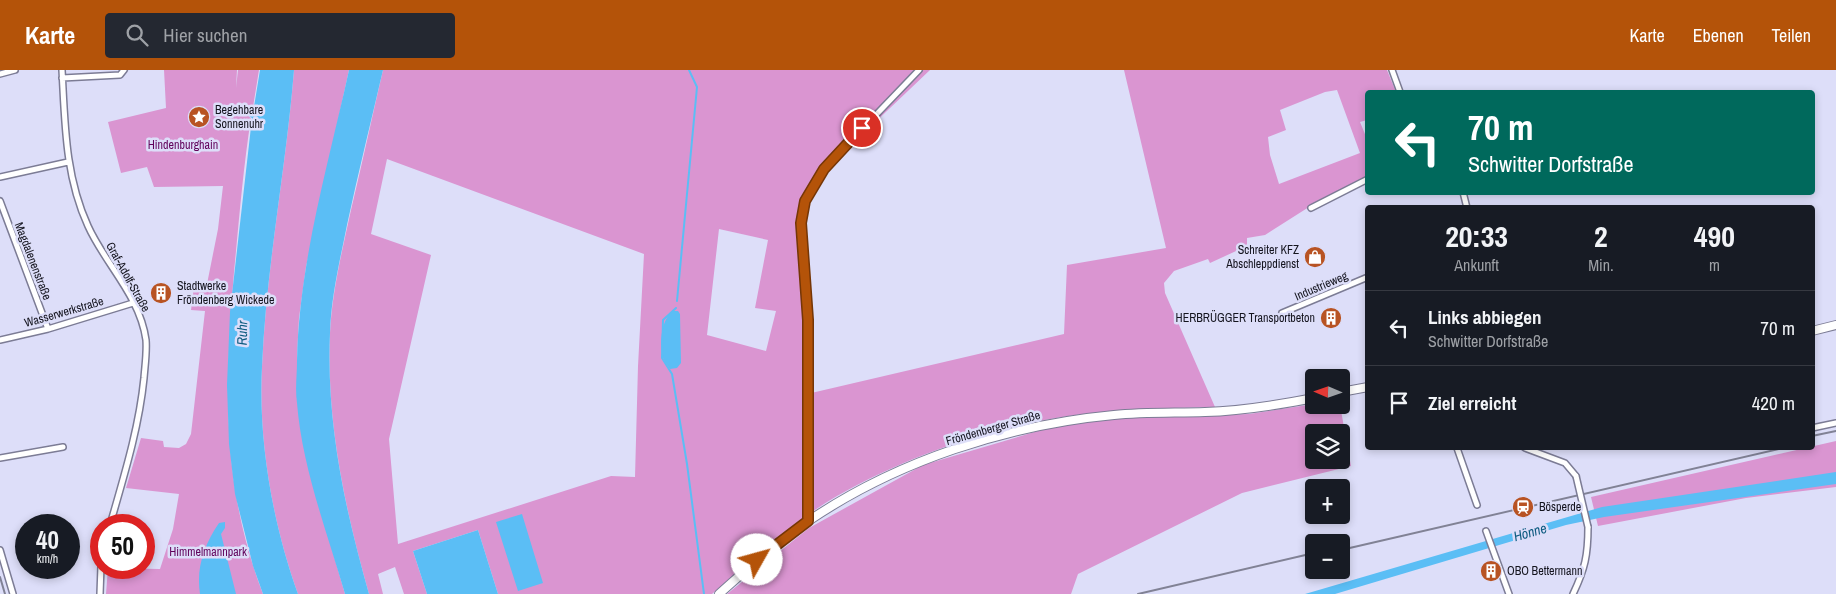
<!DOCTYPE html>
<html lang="de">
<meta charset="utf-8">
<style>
:root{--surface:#171b24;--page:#242831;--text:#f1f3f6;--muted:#9ea1a6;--line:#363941;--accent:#b45309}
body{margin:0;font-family:"Archivo Narrow",sans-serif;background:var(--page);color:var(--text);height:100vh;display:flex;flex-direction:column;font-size:19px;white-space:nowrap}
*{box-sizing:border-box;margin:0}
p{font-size:16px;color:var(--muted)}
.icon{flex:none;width:28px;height:28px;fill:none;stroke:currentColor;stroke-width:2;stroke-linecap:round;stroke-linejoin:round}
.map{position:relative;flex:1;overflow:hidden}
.sheet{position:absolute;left:1365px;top:135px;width:450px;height:245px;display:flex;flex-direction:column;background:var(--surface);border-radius:5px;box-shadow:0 2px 8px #0003}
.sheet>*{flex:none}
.guide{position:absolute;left:1365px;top:20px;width:450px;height:105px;border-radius:5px;box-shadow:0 2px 8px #0003;background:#00695c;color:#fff;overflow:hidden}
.needle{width:32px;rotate:272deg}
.buttons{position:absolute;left:1305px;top:299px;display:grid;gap:10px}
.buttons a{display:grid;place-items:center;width:45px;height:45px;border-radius:5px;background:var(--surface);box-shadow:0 2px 8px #0003;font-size:25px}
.speed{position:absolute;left:15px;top:444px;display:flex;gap:10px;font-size:25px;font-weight:700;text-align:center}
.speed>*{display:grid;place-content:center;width:65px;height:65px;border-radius:50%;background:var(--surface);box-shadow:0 2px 8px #0003;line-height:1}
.speed small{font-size:12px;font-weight:400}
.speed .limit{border:8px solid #d22;background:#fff;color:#111}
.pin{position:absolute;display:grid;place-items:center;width:42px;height:42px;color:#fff;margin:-21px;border:2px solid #fff;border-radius:50%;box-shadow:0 1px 5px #0007}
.me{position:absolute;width:55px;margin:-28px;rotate:52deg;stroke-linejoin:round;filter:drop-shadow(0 0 4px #0008)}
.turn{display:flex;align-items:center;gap:18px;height:105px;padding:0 20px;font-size:22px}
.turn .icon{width:65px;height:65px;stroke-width:2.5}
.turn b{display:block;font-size:35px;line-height:42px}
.eta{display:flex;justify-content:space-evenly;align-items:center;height:85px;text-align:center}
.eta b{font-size:30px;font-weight:800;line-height:35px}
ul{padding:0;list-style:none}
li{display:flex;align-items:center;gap:15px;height:75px;padding:0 20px;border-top:1px solid var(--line)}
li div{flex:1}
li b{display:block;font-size:19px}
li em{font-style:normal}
header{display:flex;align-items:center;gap:30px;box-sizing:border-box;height:70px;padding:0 25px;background:var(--accent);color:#fff}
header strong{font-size:24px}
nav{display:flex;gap:28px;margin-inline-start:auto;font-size:18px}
.search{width:350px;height:45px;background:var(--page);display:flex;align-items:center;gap:12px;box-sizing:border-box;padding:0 18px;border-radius:5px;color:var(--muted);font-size:19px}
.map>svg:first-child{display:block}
.green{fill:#da95d1;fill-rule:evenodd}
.water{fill:#5bbef5}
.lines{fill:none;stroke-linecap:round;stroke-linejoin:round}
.stream{stroke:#5bbef5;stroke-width:2}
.minor-casing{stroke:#7c7c95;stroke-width:8}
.secondary-casing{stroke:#7c7c95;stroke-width:10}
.minor{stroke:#fff;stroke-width:5}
.secondary{stroke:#fff;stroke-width:8}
.rail{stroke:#818295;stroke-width:2}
.minor-bridge-casing{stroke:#7c7c95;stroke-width:8;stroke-linecap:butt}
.minor-bridge{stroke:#fff;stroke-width:5}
.route-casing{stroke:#753606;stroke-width:12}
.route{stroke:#b45309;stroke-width:9}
.labels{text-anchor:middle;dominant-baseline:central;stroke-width:5;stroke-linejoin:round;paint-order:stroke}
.poi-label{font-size:12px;fill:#14141e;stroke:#dddef9;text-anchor:start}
.park-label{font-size:12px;fill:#61035b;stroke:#dddef9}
.street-label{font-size:12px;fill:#14141e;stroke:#dddef9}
.water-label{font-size:14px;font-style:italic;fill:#0d5b80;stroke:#dddef9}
</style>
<header>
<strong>Karte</strong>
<div class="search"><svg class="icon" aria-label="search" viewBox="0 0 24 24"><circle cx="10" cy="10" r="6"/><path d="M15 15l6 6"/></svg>Hier suchen</div>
<nav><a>Karte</a><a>Ebenen</a><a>Teilen</a></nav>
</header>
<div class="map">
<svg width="1836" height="524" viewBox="0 0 1836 524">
<rect width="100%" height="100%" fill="#dddef9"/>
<!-- green -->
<path class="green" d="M164,0h73l-1,18 2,-18h21l-7,43 -5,-2 -2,3 6,4c-8,51 -12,103 -17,154 -9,115 -13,212 29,322h-157l2,-26 52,1 13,-40 6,-35 -53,-6 15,-50 22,3 1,6 15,1 7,-4 5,-10 14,-123 -14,-1 3,-23 12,2 12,-60 5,-43 -69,1 -7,-20 -26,6 -13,-51 58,-14z
M294,0h55l-43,197 -7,51 -2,38 15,124 33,114h-47c-25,-69 -40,-153 -36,-227 4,-99 24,-198 32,-297z
M383,0h547l-102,97 -22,32 -4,24 5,171 257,-60 3,-69 99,-17 -42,-178h263l9,22h-28l-1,28 -7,2 7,17v38l-47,23 -55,35 -18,3v8l-37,17 -2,-4 -34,12 -10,12 1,10 50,114c-37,1 -75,1 -113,5 -91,8 -185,39 -265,84 -46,27 -85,63 -125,98h-214l-20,-64 -65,21 14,43h-23l-9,-27 -17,7 5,20h-14c-24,-85 -43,-172 -39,-261 2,-41 12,-82 21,-123 11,-46 21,-93 32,-140zM1337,20l23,63 -81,31 -9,-29 -2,-18 18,-7 -6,-20 45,-18zM387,89l257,95 -6,112 -3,111 -24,-1 -213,68 -9,-105 42,-184 -60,-21zM719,159l49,11 -13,68 21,3 -10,40 -59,-16z
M1314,334l26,1 11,61 -109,27 -164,81 -7,20h-344l82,-66 114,-63 125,-37 70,-10 131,-4zM1314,362h27v28h-27z
M1836,371v46l-90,11 -148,28 -7,-29z"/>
<!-- water -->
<path class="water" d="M260,0h34c-8,99 -28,198 -32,297 -4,74 11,158 36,227h-35l-10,-28 -18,-72 -6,-50 -2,-59 3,-73 22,-194 -6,-4 1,-2 6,1z
M349,0h34c-12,52 -25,103 -36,155 -7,35 -16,72 -17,108 -4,90 15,176 39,261h-24c-18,-62 -43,-127 -48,-191 -2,-14 0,-28 0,-42 2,-99 31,-195 52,-291z
M673,241h5l2,3 1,49 -4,5 -7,1c-2,-3 -5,-7 -7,-11 -4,-13 -2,-39 10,-47z
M1836,402v12l-232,33 -38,8 -231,69h-30l297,-87z
M522,444l21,69 -25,8 -22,-69z
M225,452v6l-4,6 15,60h-36c-4,-26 4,-49 19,-71z
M478,460l20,64h-71l-14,-43z"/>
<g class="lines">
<!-- stream -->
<path class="stream" d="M677,231l20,-214 -8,-17
M676,238l-13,12 -1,38 10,16 15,90 17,130"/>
<!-- minor casing -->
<g class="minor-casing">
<path id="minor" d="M62,0c3,53 3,106 26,156 17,38 52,70 58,114 1,12 -1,25 -2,38 -5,50 -20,98 -34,147
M1392,0l8,22
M0,4l15,-4
M62,8l58,-3 4,-5
M0,107l68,-15
M1463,122l4,16
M0,131l48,128
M1311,138l57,-29
M1282,243l86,-36
M0,270l48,-11 85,-26
M1812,358l24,-5
M1457,378l20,57
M1525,378l40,15 11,13
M0,388l63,-11
M808,451v-201l-7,-97 4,-22 19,-32 95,-99
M1486,461l23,63
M0,480l13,44
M100,524l1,-28
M1573,524c12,-25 15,-39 15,-67"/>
</g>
<!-- secondary casing -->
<g class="secondary-casing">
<path id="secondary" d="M1812,261l24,-6
M1341,322l27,-5
M719,524c28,-25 56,-50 88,-72 89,-61 200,-97 307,-107 30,-3 61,-2 91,-3 37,-1 73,-7 109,-14"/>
</g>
<!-- minor -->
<use href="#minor" class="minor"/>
<!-- secondary -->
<use href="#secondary" class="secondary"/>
<!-- rail -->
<path class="rail" d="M1812,366l24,-5
M1341,480l442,-102
M0,507l5,17
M1138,524l176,-41"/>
<!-- minor-bridge casing -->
<g class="minor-bridge-casing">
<path id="minor-bridge" d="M1576,406l12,51"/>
</g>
<!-- minor-bridge -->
<use href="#minor-bridge" class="minor-bridge"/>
</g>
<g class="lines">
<!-- route casing -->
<g class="route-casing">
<path id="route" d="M757,490l51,-39v-201l-7,-97 4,-22 19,-32 38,-41"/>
</g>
<!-- route -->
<use href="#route" class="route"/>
</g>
<!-- icons -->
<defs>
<g id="sight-disc" transform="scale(1.125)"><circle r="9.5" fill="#b85323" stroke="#dddef9"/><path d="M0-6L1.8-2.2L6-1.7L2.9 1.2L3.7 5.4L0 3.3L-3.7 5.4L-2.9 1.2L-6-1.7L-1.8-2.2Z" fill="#fff"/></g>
<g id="shop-disc" transform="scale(1.125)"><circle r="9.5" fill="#b85323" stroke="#dddef9"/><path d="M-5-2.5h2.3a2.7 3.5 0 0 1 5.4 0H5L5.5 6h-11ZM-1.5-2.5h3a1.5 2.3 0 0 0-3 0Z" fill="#fff"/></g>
<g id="building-disc" transform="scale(1.125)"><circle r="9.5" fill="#b85323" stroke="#dddef9"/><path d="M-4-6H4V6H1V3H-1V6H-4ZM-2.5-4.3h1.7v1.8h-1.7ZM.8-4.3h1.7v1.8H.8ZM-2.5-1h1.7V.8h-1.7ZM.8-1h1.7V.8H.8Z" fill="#fff"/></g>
<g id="station-disc" transform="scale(1.125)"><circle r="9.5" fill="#b85323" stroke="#dddef9"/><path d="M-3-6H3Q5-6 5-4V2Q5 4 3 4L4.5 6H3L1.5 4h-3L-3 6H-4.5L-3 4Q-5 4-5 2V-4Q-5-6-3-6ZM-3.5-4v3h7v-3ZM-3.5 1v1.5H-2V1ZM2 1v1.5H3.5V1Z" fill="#fff"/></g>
</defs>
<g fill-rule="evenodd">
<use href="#sight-disc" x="199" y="47"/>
<use href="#shop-disc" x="1315" y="187"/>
<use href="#building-disc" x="161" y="223"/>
<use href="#building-disc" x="1331" y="248"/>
<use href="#station-disc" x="1523" y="437"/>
<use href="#building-disc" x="1491" y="501"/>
</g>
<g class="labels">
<!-- poi labels -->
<g class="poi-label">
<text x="215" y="40">Begehbare<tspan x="215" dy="14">Sonnenuhr</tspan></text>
<text x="1299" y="180" text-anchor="end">Schreiter KFZ<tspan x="1299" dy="14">Abschleppdienst</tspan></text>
<text x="177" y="216">Stadtwerke<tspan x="177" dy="14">Fröndenberg Wickede</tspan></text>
<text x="1315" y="248" text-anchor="end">HERBRÜGGER Transportbeton</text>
<text x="1539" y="437">Bösperde</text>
<text x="1507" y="501">OBO Bettermann</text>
</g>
<!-- park labels -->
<g class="park-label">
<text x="183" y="75">Hindenburghain</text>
<text x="208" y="482">Himmelmannpark</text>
</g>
<!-- street labels -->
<g class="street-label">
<text transform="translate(33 191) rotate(69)">Magdalenenstraße</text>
<text transform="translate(128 207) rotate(61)">Graf-Adolf-Straße</text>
<text transform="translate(1321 216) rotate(-23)">Industrieweg</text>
<text transform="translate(64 242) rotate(-16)">Wasserwerkstraße</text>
<text transform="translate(993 358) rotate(-16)">Fröndenberger Straße</text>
</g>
<!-- water labels -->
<g class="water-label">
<text transform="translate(242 263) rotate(-89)">Ruhr</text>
<text transform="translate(1530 462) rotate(-16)">Hönne</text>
</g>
</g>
</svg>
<div class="buttons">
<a><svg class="needle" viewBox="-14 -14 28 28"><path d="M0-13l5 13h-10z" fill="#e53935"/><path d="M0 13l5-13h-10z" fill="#9ea1a6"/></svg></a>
<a><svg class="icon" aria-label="layers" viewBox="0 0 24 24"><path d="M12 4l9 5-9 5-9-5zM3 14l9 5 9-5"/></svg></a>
<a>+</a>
<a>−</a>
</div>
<div class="speed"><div>40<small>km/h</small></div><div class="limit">50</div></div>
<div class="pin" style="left:862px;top:58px;background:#d93025"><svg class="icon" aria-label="arrive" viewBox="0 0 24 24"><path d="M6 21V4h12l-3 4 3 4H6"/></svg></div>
<svg class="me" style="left:757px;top:490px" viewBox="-20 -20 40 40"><circle r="19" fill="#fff"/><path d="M0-13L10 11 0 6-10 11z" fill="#b45309"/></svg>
<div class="guide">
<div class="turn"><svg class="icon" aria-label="left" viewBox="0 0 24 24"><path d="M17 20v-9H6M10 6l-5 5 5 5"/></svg><div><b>70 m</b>Schwitter Dorfstraße</div></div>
</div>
<section class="sheet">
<div class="eta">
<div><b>20:33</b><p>Ankunft</p></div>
<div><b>2</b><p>Min.</p></div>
<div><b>490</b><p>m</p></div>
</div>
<ul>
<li><svg class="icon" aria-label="left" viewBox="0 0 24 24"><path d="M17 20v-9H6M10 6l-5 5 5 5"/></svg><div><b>Links abbiegen</b><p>Schwitter Dorfstraße</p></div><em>70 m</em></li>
<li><svg class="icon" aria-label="arrive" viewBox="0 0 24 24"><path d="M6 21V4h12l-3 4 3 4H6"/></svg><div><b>Ziel erreicht</b></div><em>420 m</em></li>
</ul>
</section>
</div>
